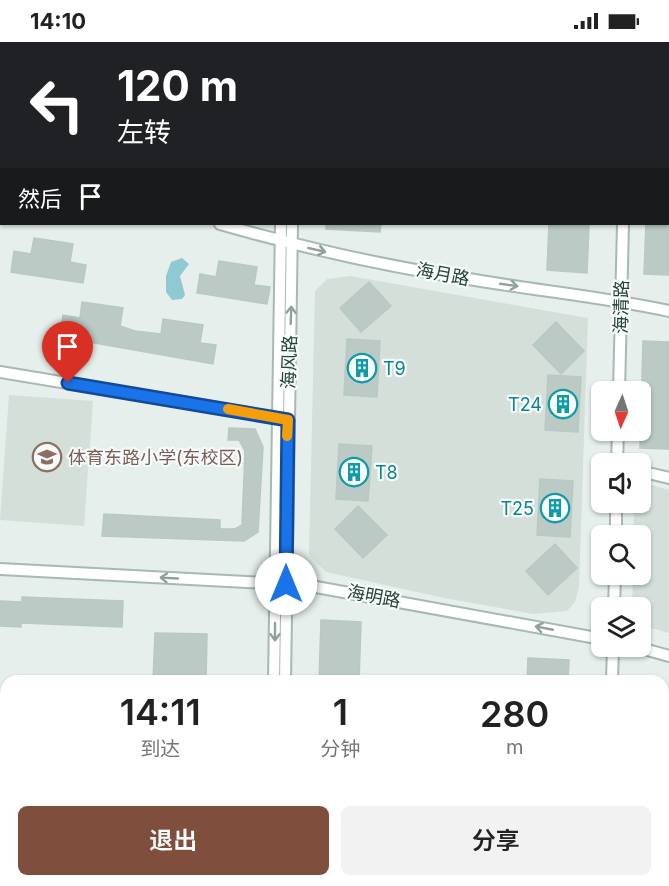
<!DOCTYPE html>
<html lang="zh">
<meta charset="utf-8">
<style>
:root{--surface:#fff;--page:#f2f2f2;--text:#222;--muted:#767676;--accent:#804e3d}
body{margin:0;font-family:Inter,"Noto Sans SC",sans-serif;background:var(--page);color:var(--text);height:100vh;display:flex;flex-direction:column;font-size:22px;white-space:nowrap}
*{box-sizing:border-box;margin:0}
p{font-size:20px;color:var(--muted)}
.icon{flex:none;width:33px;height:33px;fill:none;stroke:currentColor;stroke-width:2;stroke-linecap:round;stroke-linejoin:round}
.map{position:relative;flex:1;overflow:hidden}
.side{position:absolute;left:0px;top:633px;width:669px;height:212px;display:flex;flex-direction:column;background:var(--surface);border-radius:18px 18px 0 0;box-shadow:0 2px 4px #0004}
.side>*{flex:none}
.top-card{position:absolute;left:0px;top:0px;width:669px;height:183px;box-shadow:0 2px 4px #0004;background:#202124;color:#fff;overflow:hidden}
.needle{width:39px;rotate:183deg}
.fabs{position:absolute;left:591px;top:339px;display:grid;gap:12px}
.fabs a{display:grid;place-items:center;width:60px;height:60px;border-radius:9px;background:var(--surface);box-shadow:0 2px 4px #0004;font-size:30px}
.pin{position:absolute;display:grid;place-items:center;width:51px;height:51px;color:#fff;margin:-62px -26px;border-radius:50% 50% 50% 0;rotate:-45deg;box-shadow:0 0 6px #0007}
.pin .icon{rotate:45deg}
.me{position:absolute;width:66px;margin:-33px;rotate:0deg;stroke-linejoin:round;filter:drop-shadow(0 0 4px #0008)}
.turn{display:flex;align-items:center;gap:21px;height:126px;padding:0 18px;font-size:27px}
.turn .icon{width:78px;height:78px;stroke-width:2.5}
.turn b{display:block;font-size:42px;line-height:51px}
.then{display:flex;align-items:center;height:57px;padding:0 18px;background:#0003;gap:12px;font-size:22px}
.eta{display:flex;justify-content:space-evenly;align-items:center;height:102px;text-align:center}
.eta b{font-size:36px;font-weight:600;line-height:42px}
.cta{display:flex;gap:12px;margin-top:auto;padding:12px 18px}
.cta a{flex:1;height:69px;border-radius:9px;background:var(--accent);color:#fff;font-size:24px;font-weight:600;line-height:69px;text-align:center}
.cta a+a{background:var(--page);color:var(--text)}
.status{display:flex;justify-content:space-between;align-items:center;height:42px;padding:0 30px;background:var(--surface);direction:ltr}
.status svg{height:16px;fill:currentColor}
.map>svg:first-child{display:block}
.built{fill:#d4dfda}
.water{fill:#8ec9d4}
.building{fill:#bbcac4;stroke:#b8c9c2;stroke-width:1.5}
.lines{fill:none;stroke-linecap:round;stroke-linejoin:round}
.minor-casing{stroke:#a8b8b2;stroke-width:14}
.major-casing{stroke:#c2cac8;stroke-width:16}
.minor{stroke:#fff;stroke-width:10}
.major{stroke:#6aa596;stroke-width:14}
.oneway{stroke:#92a09c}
.route-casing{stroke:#114b97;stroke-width:15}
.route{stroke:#1a73e8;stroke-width:10}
.slow{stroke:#f59e0b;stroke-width:10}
.labels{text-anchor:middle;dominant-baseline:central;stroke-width:4.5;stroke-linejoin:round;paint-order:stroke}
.street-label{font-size:18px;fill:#24423a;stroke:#f7fbf9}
.culture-label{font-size:18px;fill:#0d838f;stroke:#f7fbf9;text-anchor:start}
.education-label{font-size:18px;fill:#785e54;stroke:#f7fbf9;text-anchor:start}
</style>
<div class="status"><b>14:10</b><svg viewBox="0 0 49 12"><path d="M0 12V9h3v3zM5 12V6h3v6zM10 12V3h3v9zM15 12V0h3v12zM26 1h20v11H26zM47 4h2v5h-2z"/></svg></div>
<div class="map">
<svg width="669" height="844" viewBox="0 0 669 844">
<rect width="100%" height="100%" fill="#e6efeb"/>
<!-- built -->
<path class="built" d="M350,234l238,42 -9,269 -4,15 -8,9 -34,3 -89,-16 -118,-26 -17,-17 6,-264 12,-12z
M9,353l84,6 -9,125 -84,-6z
M641,440l28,8v143l-28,-8 -1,-17 -8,-1 1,-32 7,-1v-38l-7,-1 1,-32 6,-1z
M0,815l6,1v22l75,1 -2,5h-79z"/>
<!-- water -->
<path class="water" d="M182,216l7,6 -9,12 5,19 -3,4 -10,1 -6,-8v-16l5,-14z"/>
<!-- building -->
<path class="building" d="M326,182h55l-1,8 -54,-3z
M549,182h40l-2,49 -40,-3z
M646,182h23v51l-25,-1z
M34,196l39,6 -3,18 16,3 -3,18 -72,-11 3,-21 17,3z
M219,219l38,6 -3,18 16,2 -3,17 -70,-11 3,-19 16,3z
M369,240l22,24 -30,26 -21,-24z
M82,260l41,6 -3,18 15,5 26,3 2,-15 40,6 -3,18 16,2 -3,19 -153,-27 3,-22 17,3z
M556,280l28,29 -23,23 -28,-29z
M347,297l33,2 -3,56 -33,-2z
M643,299l26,1v107l-29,-1z
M548,333l33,2 -3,55 -33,-2z
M229,386l26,1 8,18 -5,85 -14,9 -142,-5 2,-22 116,6v9h15l7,-4 3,-74 -6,-11h-11z
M339,402l33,2 -4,55 -32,-2z
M540,437l33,2 -3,56 -33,-2z
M358,464l29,29 -24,23 -28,-29z
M555,502l22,24 -29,27 -22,-24z
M22,555l101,4 -1,26 -101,-4v4l-21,-1v-25l22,1z
M321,578l40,2 -2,59h-40z
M155,591l52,1 -1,47h-53z
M528,616l41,2 -1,21h-41z"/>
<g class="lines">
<!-- minor casing -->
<g class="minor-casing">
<path id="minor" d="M283,0v2
M298,2v-2
M0,118h2
M220,182c84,24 169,43 255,56 65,11 129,17 194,31
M0,330l284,47
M619,350l4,-168
M617,422l1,-34
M640,429l29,7
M616,494v-34
M0,527l305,16 297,54
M614,566l1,-34
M633,604l36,10
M274,639l7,-457
M285,639l7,-457
M612,639l1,-35
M607,844v-6"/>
</g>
<!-- major casing -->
<g class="major-casing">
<path id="major" d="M454,0l8,2
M619,0l8,2
M668,9h1
M668,38l1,1
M0,752l6,1
M0,796l6,1
M283,838l35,6
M558,838l32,6"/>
</g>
<!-- minor -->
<use href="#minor" class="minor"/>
<!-- major -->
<use href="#major" class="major"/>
</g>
<!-- one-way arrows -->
<defs><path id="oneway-shaft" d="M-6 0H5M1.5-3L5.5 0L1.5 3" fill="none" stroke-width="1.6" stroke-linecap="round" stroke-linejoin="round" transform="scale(1.5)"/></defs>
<g class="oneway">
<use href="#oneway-shaft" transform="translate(317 208) rotate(13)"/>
<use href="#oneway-shaft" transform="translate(509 243) rotate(8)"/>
<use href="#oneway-shaft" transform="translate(291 273) rotate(-88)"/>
<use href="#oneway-shaft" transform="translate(169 536) rotate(-177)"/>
<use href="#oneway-shaft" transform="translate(544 586) rotate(-169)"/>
<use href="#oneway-shaft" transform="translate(275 590) rotate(90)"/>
</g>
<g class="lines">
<!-- route casing -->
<g class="route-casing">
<path id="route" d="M68,341l220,37 -2,164"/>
</g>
<!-- route -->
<use href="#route" class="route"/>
<!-- slow -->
<path class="slow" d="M228,367l60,11 -1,16"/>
</g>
<!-- icons -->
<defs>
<g id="building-ring" transform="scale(1.5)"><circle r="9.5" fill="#f7fbf9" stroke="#0f9aa8" stroke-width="1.5"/><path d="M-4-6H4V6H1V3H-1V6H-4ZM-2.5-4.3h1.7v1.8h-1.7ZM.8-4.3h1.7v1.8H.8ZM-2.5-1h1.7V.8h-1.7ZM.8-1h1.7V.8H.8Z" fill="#0f9aa8"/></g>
<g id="school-ring" transform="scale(1.5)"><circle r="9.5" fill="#f7fbf9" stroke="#8d6e63" stroke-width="1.5"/><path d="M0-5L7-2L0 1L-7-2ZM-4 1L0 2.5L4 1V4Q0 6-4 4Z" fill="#8d6e63"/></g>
</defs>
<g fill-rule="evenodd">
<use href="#building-ring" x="362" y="326"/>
<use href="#building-ring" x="563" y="362"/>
<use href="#school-ring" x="47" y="415"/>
<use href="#building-ring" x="354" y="430"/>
<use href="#building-ring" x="555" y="466"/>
</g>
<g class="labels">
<!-- street labels -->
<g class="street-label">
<text transform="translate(443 232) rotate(11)">海月路</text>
<text transform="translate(621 265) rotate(-89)">海清路</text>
<text transform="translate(289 320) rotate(-88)">海风路</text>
<text transform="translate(374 554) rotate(11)">海明路</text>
</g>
<!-- culture labels -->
<g class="culture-label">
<text x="383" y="326">T9</text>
<text x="542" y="362" text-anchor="end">T24</text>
<text x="375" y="430">T8</text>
<text x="534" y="466" text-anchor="end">T25</text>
</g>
<!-- education labels -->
<g class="education-label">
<text x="68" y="415">体育东路小学(东校区)</text>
</g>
</g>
</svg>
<div class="fabs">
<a><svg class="needle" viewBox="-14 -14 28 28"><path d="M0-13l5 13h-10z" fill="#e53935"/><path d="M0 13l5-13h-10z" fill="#767676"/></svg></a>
<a><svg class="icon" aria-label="sound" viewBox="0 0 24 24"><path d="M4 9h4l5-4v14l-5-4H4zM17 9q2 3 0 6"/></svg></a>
<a><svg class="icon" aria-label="search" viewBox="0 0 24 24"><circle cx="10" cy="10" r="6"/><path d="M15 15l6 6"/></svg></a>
<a><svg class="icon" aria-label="layers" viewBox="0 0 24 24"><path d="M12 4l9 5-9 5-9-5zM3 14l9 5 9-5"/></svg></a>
</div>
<div class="pin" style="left:68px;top:341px;background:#d93025"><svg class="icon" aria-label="arrive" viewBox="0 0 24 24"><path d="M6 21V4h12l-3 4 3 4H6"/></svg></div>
<svg class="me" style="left:286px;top:542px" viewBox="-20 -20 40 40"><circle r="19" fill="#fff"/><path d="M0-13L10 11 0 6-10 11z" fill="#1a73e8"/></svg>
<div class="top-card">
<div class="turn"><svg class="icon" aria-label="left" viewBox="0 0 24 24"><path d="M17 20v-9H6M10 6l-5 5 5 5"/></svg><div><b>120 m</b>左转</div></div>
<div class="then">然后<svg class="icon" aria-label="arrive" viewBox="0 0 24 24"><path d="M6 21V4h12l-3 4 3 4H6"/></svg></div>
</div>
<section class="side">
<div class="eta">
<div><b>14:11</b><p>到达</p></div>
<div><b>1</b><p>分钟</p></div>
<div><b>280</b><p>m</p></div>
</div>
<div class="cta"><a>退出</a><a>分享</a></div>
</section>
</div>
